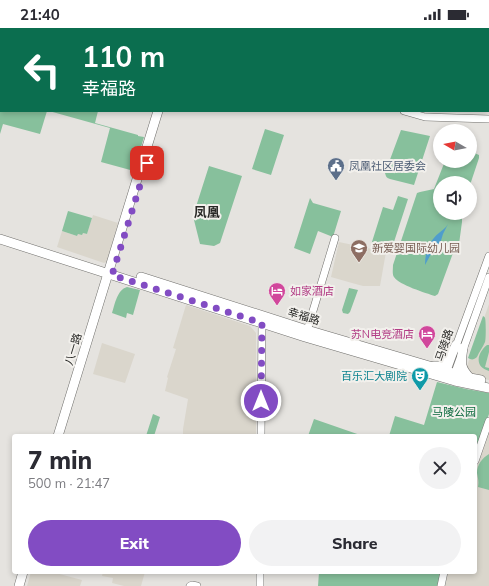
<!DOCTYPE html>
<meta charset="utf-8">
<style>
:root{--surface:#fff;--page:#f2f2f3;--text:#2b2b33;--muted:#7c7c81;--accent:#824cc3}
body{margin:0;font-family:Mulish,"Noto Sans SC",sans-serif;background:var(--page);color:var(--text);height:100vh;display:flex;flex-direction:column;font-size:15px;white-space:nowrap}
*{box-sizing:border-box;margin:0}
p{font-size:13px;color:var(--muted)}
.icon{flex:none;width:22px;height:22px;fill:none;stroke:currentColor;stroke-width:2;stroke-linecap:round;stroke-linejoin:round}
.map{position:relative;flex:1;overflow:hidden}
.details{position:absolute;left:12px;top:406px;width:465px;height:140px;display:flex;flex-direction:column;background:var(--surface);border-radius:4px;box-shadow:0 2px 6px #0003}
.details>*{flex:none}
.guide{position:absolute;left:0px;top:0px;width:489px;height:84px;box-shadow:0 2px 6px #0003;background:#0b6e4f;color:#fff;overflow:hidden}
.needle{width:26px;rotate:279deg}
.controls{position:absolute;left:433px;top:96px;display:grid;gap:8px}
.controls a{display:grid;place-items:center;width:44px;height:44px;border-radius:50%;background:var(--surface);box-shadow:0 2px 6px #0003;font-size:20px}
.pin{position:absolute;display:grid;place-items:center;width:34px;height:34px;color:#fff;margin:-17px;border-radius:8px;box-shadow:0 2px 6px #0006}
.me{position:absolute;width:44px;margin:-22px;rotate:0deg;stroke-linejoin:round;filter:drop-shadow(0 0 3px #0008)}
.turn{display:flex;align-items:center;gap:14px;height:84px;padding:0 16px;font-size:18px}
.turn .icon{width:52px;height:52px;stroke-width:2.5}
.turn b{display:block;font-size:28px;line-height:34px}
.round{display:grid;place-items:center;flex:none;width:42px;height:42px;border-radius:21px;background:var(--page)}
.overview{display:flex;align-items:center;justify-content:space-between;height:68px;padding:0 16px}
h1{font-size:24px;font-weight:800;line-height:30px}
.cta{display:flex;gap:8px;margin-top:auto;padding:8px 16px}
.cta a{flex:1;height:46px;border-radius:24px;background:var(--accent);color:#fff;font-size:16px;font-weight:800;line-height:46px;text-align:center}
.cta a+a{background:var(--page);color:var(--text)}
.status{display:flex;justify-content:space-between;align-items:center;height:28px;padding:0 20px;background:var(--surface);direction:ltr}
.status svg{height:11px;fill:currentColor}
.map>svg:first-child{display:block}
.built{fill:#dad6cc}
.green{fill:#87c09c}
.water{fill:#4f9dcc}
.lines{fill:none;stroke-linecap:round;stroke-linejoin:round}
.minor-casing{stroke:#71706d;stroke-width:8}
.major-casing{stroke:#71706d;stroke-width:10}
.minor{stroke:#fff;stroke-width:7}
.major{stroke:#fff;stroke-width:9}
.route{stroke:#824cc3;stroke-width:7;stroke-dasharray:0 12.6}
.labels{text-anchor:middle;dominant-baseline:central;stroke-width:4;stroke-linejoin:round;paint-order:stroke}
.service-label{font-size:11px;fill:#4e5e75;stroke:#f2f0ec;text-anchor:start}
.education-label{font-size:11px;fill:#785e54;stroke:#f2f0ec;text-anchor:start}
.hotel-label{font-size:11px;fill:#b23c85;stroke:#f2f0ec;text-anchor:start}
.street-label{font-size:11px;fill:#282826;stroke:#f2f0ec}
.culture-label{font-size:11px;fill:#0d838f;stroke:#f2f0ec;text-anchor:end}
.park-label{font-size:11px;fill:#0a693d;stroke:#f2f0ec}
.quarter-label{font-size:13px;font-weight:bold;fill:#282826;stroke:#f2f0ec}
</style>
<div class="status"><b>21:40</b><svg viewBox="0 0 49 12"><path d="M0 12V9h3v3zM5 12V6h3v6zM10 12V3h3v9zM15 12V0h3v12zM26 1h20v11H26zM47 4h2v5h-2z"/></svg></div>
<div class="map">
<svg width="489" height="558" viewBox="0 0 489 558">
<rect width="100%" height="100%" fill="#e5e3df"/>
<!-- built -->
<path class="built" d="M436,0h53v73h-1v-72h-52z
M93,187l25,8 -11,39 -3,1 -47,-16 5,-16 15,5 1,-2 5,-1 4,1z
M339,214l47,10 -6,34h-17l-11,-3 -21,-6z
M489,276v76l-16,-3 -6,-7v-4z
M186,277l64,21 6,7v103h-73v-7l5,-30 -23,-8 3,-13 -1,-1 9,-28 -3,-1z
M102,315l33,11 -10,29 -32,-9z
M489,405v153h-44l3,-14h27v-100z
M31,544h21l30,8 -2,6h-53z
M103,544h42l-4,14h-17l-12,-3 1,-5 -11,-2z"/>
<!-- green -->
<path class="green" d="M0,0h16v1h-15v82h46l-7,23 -37,-10 -3,10z
M232,0h204v1h-202z
M49,83h49l-3,12 43,12v1l6,1 -10,34 -33,-9 9,-34z
M265,101l19,6 -13,40 -19,-6z
M401,102l29,6 -16,49 -24,-6c-3,-1 -4,-2 -5,-6z
M470,123l9,4v3l-9,27v-2h-30v30h22v9l-3,22 -6,9 -15,41 -3,2c-9,-3 -36,-11 -41,-19 -2,-3 -1,-8 -1,-12l24,-72 3,-1 14,-3 11,-28h25z
M209,138l33,10 -22,67 -6,3 -14,-2 -7,-28z
M398,168l10,3 -17,52 -20,-6 12,-38 10,3z
M310,170l3,5 28,8 -8,26 -15,-6 -8,23 -16,-6z
M68,183l24,7 -5,16 -4,-1 -1,2 -4,-1 -1,2 -15,-5z
M127,259l13,3 -7,25 -6,-2 -1,5 -14,-5c3,-9 5,-23 15,-26z
M349,260l9,2 -8,22 -2,2 -5,-1 -1,-3z
M483,288c1,1 2,1 2,2 1,2 1,22 0,24 -2,5 -6,10 -8,15 -3,3 -6,3 -9,1z
M487,317h2v7l-4,15 4,1v3c-15,-4 -12,-18 -2,-26z
M437,354l29,7 23,4v21l-14,41v-19h-86l6,-20 29,9z
M153,386l7,3 -6,19h-8z
M314,391l49,17h-55z
M489,426v36l-11,-3c1,-6 0,-8 -1,-14 0,-8 5,-15 12,-19z
M319,544h122l-3,14h-120z"/>
<!-- water -->
<path class="water" d="M448,196l-5,10 -4,13 -8,7 -6,11c0,-13 4,-24 14,-32 3,-3 7,-5 9,-9z"/>
<g class="lines">
<!-- minor casing -->
<g class="minor-casing">
<path id="minor" d="M217,0l2,1
M404,83l21,6 64,2
M306,306l29,-96
M445,348l44,-120
M453,350l36,-101
M261,408l1,-113
M475,433l14,-40
M260,544v14
M190,558l2,-1 5,1
M441,558l3,-14"/>
</g>
<!-- major casing -->
<g class="major-casing">
<path id="major" d="M188,1l1,-1
M0,211l305,98 150,44 34,7
M141,249l166,53 163,48 11,2
M463,320c-2,13 -4,19 7,30
M434,338c1,0 6,0 7,0 6,-2 12,-15 15,-21
M58,408l100,-325
M19,558l4,-14"/>
</g>
<!-- minor -->
<use href="#minor" class="minor"/>
<!-- major -->
<use href="#major" class="major"/>
</g>
<g class="lines">
<!-- route -->
<path class="route" d="M147,135l-35,112 150,48 -1,78"/>
</g>
<!-- icons -->
<defs>
<g id="civic-pin" transform="scale(0.9)"><path d="M0 17L-7.5 6A9.5 9.5 0 1 1 7.5 6Z" fill="#5c6f8a" stroke="#f2f0ec"/><path d="M-.6-6.5H3V-4.5H.6V-3L4-1V1h2V6H-6V1h2V-1L-.6-3ZM-1.2 2.5V6h2.4V2.5Z" fill="#fff"/></g>
<g id="school-pin" transform="scale(0.9)"><path d="M0 17L-7.5 6A9.5 9.5 0 1 1 7.5 6Z" fill="#8d6e63" stroke="#f2f0ec"/><path d="M0-5L7-2L0 1L-7-2ZM-4 1L0 2.5L4 1V4Q0 6-4 4Z" fill="#fff"/></g>
<g id="hotel-pin" transform="scale(0.9)"><path d="M0 17L-7.5 6A9.5 9.5 0 1 1 7.5 6Z" fill="#d1479c" stroke="#f2f0ec"/><path d="M-6-4.5h1.5V1H6V5H4.5V3h-9V5H-6ZM-4 0a1.8 1.8 0 1 1 3.6 0ZM.5 0V-2.5h3Q6-2.5 6 0Z" fill="#fff"/></g>
<g id="theatre-pin" transform="scale(0.9)"><path d="M0 17L-7.5 6A9.5 9.5 0 1 1 7.5 6Z" fill="#0f9aa8" stroke="#f2f0ec"/><path d="M-5-5.5Q0-4 5-5.5V0Q5 5 0 6Q-5 5-5 0ZM-3.3-2.5H-1v1.5H-3.3ZM1-2.5H3.3v1.5H1ZM-2.8 1Q0 5.5 2.8 1Z" fill="#fff"/></g>
</defs>
<g fill-rule="evenodd">
<use href="#civic-pin" x="336" y="138"/>
<use href="#school-pin" x="359" y="220"/>
<use href="#hotel-pin" x="277" y="263"/>
<use href="#hotel-pin" x="427" y="306"/>
<use href="#theatre-pin" x="420" y="348"/>
</g>
<g class="labels">
<!-- service labels -->
<g class="service-label">
<text x="349" y="138">凤凰社区居委会</text>
</g>
<!-- education labels -->
<g class="education-label">
<text x="372" y="220">新爱婴国际幼儿园</text>
</g>
<!-- hotel labels -->
<g class="hotel-label">
<text x="290" y="263">如家酒店</text>
<text x="414" y="306" text-anchor="end">苏N电竞酒店</text>
</g>
<!-- street labels -->
<g class="street-label">
<text transform="translate(304 288) rotate(17)">幸福路</text>
<text transform="translate(444 317) rotate(-71)">马陵路</text>
<text transform="translate(73 321) rotate(-73)">八一路</text>
</g>
<!-- culture labels -->
<g class="culture-label">
<text x="407" y="348">百乐汇大剧院</text>
</g>
<!-- park labels -->
<g class="park-label">
<text x="454" y="384">马陵公园</text>
</g>
<!-- quarter labels -->
<g class="quarter-label">
<text x="207" y="184">凤凰</text>
</g>
</g>
</svg>
<div class="controls">
<a><svg class="needle" viewBox="-14 -14 28 28"><path d="M0-13l5 13h-10z" fill="#e53935"/><path d="M0 13l5-13h-10z" fill="#7c7c81"/></svg></a>
<a><svg class="icon" aria-label="sound" viewBox="0 0 24 24"><path d="M4 9h4l5-4v14l-5-4H4zM17 9q2 3 0 6"/></svg></a>
</div>
<div class="pin" style="left:147px;top:135px;background:#d93025"><svg class="icon" aria-label="arrive" viewBox="0 0 24 24"><path d="M6 21V4h12l-3 4 3 4H6"/></svg></div>
<svg class="me" style="left:261px;top:373px" viewBox="-20 -20 40 40"><circle r="17" fill="#824cc3" stroke="#fff" stroke-width="3"/><path d="M0-11L8 9 0 5-8 9z" fill="#fff"/></svg>
<div class="guide">
<div class="turn"><svg class="icon" aria-label="left" viewBox="0 0 24 24"><path d="M17 20v-9H6M10 6l-5 5 5 5"/></svg><div><b>110 m</b>幸福路</div></div>
</div>
<section class="details">
<div class="overview"><div><h1>7 min</h1><p>500 m · 21:47</p></div><a class="round"><svg class="icon" aria-label="close" viewBox="0 0 24 24"><path d="M6 6l12 12M18 6L6 18"/></svg></a></div>
<div class="cta"><a>Exit</a><a>Share</a></div>
</section>
</div>
